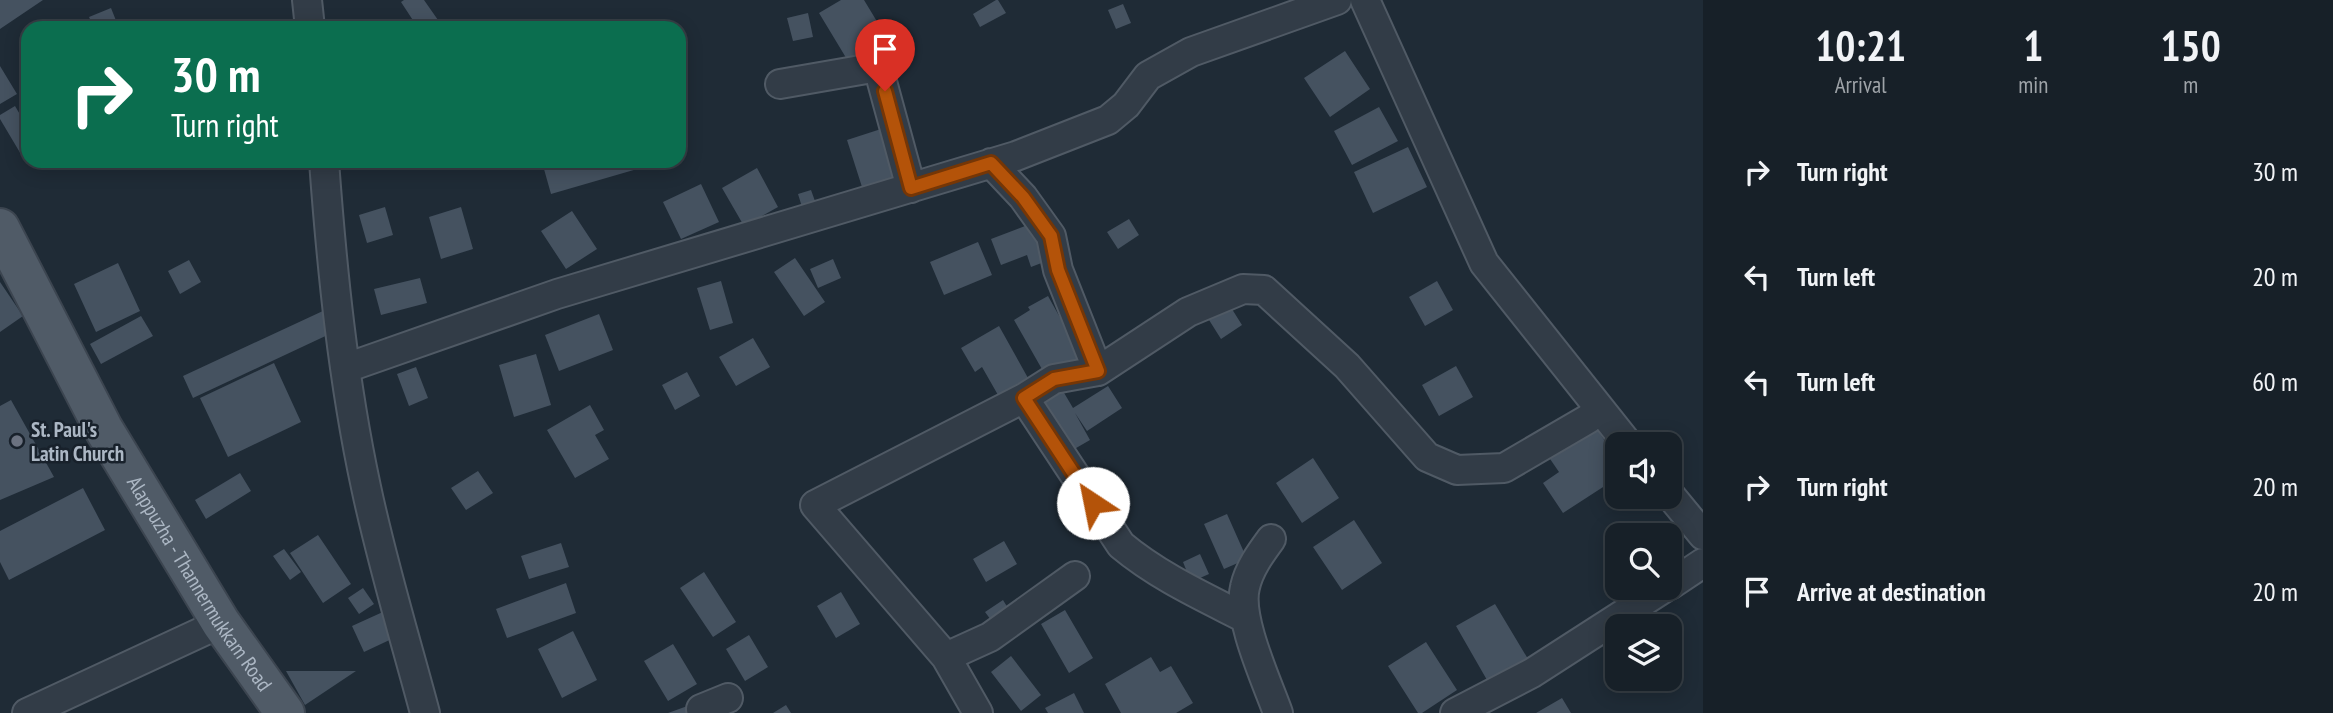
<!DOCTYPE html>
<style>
:root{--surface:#172028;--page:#242d34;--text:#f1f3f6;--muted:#9ea3a8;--line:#363e45}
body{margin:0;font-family:"PT Sans Narrow",sans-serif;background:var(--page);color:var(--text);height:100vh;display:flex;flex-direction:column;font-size:26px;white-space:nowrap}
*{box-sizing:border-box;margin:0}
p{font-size:23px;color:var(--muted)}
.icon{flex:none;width:38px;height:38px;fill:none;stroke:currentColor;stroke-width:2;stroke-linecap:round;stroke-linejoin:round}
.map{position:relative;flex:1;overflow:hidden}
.details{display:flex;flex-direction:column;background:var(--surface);width:630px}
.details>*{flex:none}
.banner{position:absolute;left:21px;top:21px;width:665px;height:147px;border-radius:21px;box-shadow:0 4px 18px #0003,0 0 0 2px var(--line);background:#0b6e4f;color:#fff;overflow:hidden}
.buttons{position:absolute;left:1605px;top:432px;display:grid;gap:14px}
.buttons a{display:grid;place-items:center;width:77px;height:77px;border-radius:14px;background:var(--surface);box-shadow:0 4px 18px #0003,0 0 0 2px var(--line);font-size:35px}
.pin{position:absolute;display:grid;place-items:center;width:60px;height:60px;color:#fff;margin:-72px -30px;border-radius:50% 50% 50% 0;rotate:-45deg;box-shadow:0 0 7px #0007}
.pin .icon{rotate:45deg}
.me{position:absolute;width:77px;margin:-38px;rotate:326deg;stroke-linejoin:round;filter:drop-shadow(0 0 5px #0008)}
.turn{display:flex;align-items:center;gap:24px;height:147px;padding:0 35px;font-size:32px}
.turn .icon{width:91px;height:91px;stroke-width:2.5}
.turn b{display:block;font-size:49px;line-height:60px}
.eta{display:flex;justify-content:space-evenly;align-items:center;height:119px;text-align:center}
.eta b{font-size:42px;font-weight:600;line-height:49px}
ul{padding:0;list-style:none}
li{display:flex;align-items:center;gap:21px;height:105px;padding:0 35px}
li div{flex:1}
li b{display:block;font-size:26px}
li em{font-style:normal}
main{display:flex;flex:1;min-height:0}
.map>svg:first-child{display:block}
.building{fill:#455260}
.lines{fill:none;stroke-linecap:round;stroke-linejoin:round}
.minor-casing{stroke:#505a65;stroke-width:32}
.primary-casing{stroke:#3c4550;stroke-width:42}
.minor{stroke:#323c47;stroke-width:28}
.primary{stroke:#505b67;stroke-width:38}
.route-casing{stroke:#753606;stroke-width:18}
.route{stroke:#b45309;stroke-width:12}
.worship-dot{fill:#6b7280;stroke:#18212b;stroke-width:2.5}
.labels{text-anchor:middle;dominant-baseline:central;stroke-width:5;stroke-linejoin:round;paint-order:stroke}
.poi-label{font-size:21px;font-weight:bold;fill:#acb7c4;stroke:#18212b;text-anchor:start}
.street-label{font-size:21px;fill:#acb7c4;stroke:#18212b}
</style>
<main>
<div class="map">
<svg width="1703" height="713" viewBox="0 0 1703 713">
<rect width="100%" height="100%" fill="#1f2b36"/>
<!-- building -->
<path class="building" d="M0,0h43l-43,29z
M404,0h20l14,20 -12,8h-8l-17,-26z
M841,0h23l23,38 -39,23 -29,-48z
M996,0h2l8,13 -26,14 -7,-13z
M1123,4l8,19 -15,6 -8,-19z
M111,8l8,20h-25l-5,-11z
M808,13l5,24 -20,4 -6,-23z
M1345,51l25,38 -40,28 -26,-39z
M0,66l17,28 -17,10z
M15,106l13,22v24l-6,4 -22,-37v-4z
M1379,107l19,34 -46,24 -18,-34z
M881,129l15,47 -34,11 -15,-47z
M1408,147l19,40 -54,26 -19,-41z
M544,161h106l1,4 -100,29 -9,-32z
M757,168l21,39 -34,19 -22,-38z
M701,184l18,38 -38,17 -18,-37z
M811,190l9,25 -14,5 -8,-26z
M385,207l8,28 -26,8 -8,-28z
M461,207l12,42 -32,10 -12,-42z
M572,211l25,38 -31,20 -25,-38z
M1129,219l10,16 -21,14 -11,-17z
M1038,221l14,38 -21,8 -4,-12 -26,10 -10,-26z
M978,242l14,33 -48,20 -14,-33z
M795,258l30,44 -21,14 -30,-44z
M833,259l8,19 -23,10 -8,-19z
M189,260l12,22 -21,12 -12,-23z
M118,263l22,48 -44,21 -22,-48z
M420,278l7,25 -46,12 -7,-26z
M721,281l12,42 -23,7 -13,-42z
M1437,281l16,29 -28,16 -16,-29z
M0,282l23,34 -23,16z
M1048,296l34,61 -35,21 -33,-58 16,-10 -2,-3z
M1225,298l17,27 -21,14 -17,-27z
M325,310l9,22 -141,66 -10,-22z
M599,314l14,36 -54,21 -14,-36z
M141,316l12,20 -52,28 -11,-20z
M999,326l29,52 -30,17 -16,-28 -7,5 -14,-24z
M753,338l17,29 -34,19 -17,-29z
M536,354l15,51 -37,12 -15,-52z
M274,363l27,59 -73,35 -28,-59z
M1456,366l17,31 -34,19 -17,-31z
M416,367l12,31 -19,8 -12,-32z
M687,372l13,24 -25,14 -13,-25z
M1060,386l13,22 35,-22 14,22 -35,23 -12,-18 15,27 -26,15 -31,-54z
M11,400l43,77 -54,23v-94z
M590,405l14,25 -9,5 14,24 -34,19 -28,-48z
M1595,426l22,34v18l-54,35 -20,-30 16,-11 -11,-16z
M1313,458l26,40 -37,25 -26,-40z
M478,471l15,22 -27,17 -15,-22z
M240,473l11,18 -45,28 -11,-19z
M83,488l22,42 -96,50 -9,-18v-31z
M1227,514l20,45 -23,10 -20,-45z
M1354,520l28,43 -40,27 -29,-43z
M318,535l33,49 -28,19 -33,-50z
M1004,541l13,23 -31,18 -13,-23z
M561,543l8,24 -40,12 -8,-23z
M284,549l17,23 -11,8 -17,-24z
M1200,554l9,20 -18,8 -8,-20z
M704,572l32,50 -23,15 -33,-49z
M566,583l10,30 -69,25 -11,-29z
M363,588l11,16 -15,10 -11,-16z
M841,592l19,32 -24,14 -19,-32z
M1003,600l8,13 -17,11 -9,-12z
M1495,604l36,60 -40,23 -35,-61z
M1065,610l28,48 -24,15 -28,-49z
M385,611l13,25 -34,16 -12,-26z
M573,631l24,49 -35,18 -24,-49z
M749,635l19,32 -23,14 -19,-32z
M1426,642l31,48 -35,23h-4l-30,-47z
M673,644l24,40 -29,17 -24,-40z
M1011,656l30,39 -20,16 -30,-39z
M1151,657l9,15 11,-6 22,37 -17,10h-55l-16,-29z
M286,671h70l-51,34z
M1074,693l10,20h-36l-3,-5z
M1562,698l9,15h-35z
M693,704l3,9h-28z
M786,705l5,8h-18z"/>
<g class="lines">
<!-- minor casing -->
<g class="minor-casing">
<path id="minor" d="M307,0l3,28
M1365,0l119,263 144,181
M780,84l98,-17 33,121
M324,161c8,109 19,219 42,326 16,76 39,151 59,226
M991,163l32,34 28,39 7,34 40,101 90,-59 55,-23 21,1 83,76 80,91 30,13 47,-2 84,-49 11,-10
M346,368l211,-74 459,-138 92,-36 18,-15 22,-29 43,-24 146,-52
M1024,398l97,147c37,31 81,51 124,73
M1670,495l33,40
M1271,539c-11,15 -22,30 -26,48 -8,31 22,95 33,126
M1670,585l33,-22
M946,657l44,-20 85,-61
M27,713l194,-90
M702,713l-1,-4 27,-11
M978,713l-32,-56 -131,-152 209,-107 30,-19 44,-8
M1455,713l77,-40 132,-85"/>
</g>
<!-- primary casing -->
<g class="primary-casing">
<g id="primary">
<path id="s1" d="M0,228l103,200 118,195 64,90"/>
</g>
</g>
<!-- minor -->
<use href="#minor" class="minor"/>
<!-- primary -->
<use href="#primary" class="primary"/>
</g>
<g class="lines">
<!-- route casing -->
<g class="route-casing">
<path id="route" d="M885,91l26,97 80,-25 32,34 28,39 7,34 40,101 -44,8 -30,19 69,105"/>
</g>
<!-- route -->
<use href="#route" class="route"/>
</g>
<!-- markers -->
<circle class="worship-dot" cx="17" cy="441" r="7"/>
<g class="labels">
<!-- poi labels -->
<g class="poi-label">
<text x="31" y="429">St. Paul's<tspan x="31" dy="24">Latin Church</tspan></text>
</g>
<!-- street labels -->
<g class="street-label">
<text stroke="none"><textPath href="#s1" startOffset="408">Alappuzha - Thannermukkam Road</textPath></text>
</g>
</g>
</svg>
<div class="buttons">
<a><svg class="icon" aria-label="sound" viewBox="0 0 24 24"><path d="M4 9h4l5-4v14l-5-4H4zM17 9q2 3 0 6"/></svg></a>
<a><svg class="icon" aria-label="search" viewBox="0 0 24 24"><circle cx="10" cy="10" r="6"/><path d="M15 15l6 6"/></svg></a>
<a><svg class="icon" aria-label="layers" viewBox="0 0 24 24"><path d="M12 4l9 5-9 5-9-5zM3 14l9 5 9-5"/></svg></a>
</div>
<div class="pin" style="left:885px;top:91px;background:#d93025"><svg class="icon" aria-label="arrive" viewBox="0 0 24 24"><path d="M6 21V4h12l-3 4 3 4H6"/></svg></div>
<svg class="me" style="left:1093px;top:503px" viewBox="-20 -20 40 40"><circle r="19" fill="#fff"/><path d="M0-13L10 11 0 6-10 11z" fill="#b45309"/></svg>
<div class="banner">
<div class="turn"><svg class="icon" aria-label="right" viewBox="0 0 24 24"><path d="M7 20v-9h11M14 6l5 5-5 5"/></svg><div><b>30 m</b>Turn right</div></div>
</div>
</div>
<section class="details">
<div class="eta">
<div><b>10:21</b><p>Arrival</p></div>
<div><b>1</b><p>min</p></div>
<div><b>150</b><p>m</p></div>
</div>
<ul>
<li><svg class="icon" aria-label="right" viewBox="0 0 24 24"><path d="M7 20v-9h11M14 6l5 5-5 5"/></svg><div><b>Turn right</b></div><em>30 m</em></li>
<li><svg class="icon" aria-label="left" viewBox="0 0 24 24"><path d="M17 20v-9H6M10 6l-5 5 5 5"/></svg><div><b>Turn left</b></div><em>20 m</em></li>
<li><svg class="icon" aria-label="left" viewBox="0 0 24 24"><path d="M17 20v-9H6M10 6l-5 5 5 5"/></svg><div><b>Turn left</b></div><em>60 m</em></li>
<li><svg class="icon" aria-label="right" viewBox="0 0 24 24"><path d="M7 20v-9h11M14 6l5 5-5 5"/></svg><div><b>Turn right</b></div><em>20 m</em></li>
<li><svg class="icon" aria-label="arrive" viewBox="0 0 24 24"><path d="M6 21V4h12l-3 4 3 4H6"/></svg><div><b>Arrive at destination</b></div><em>20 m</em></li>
</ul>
</section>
</main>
